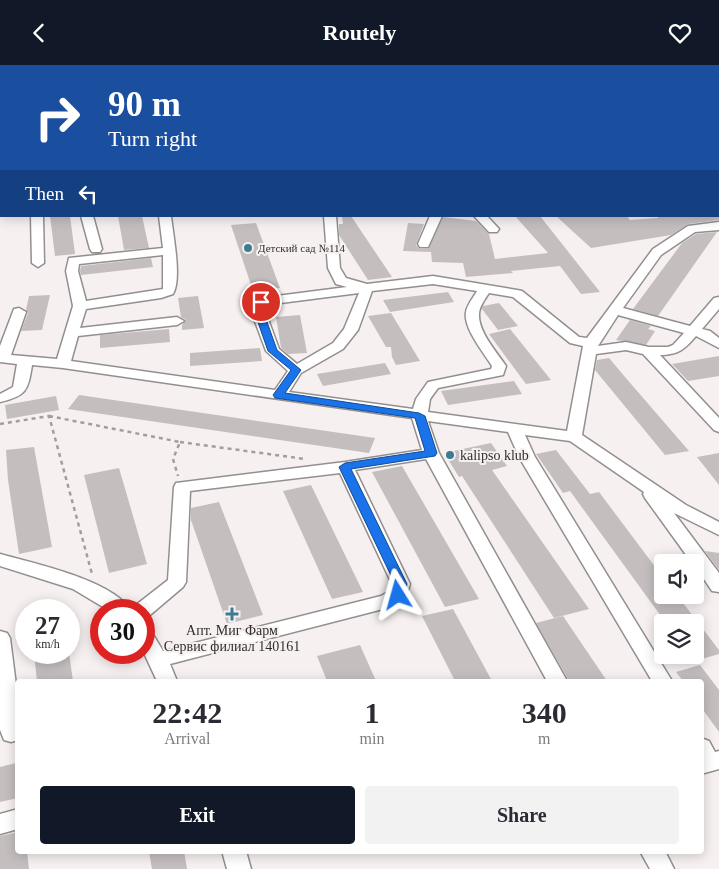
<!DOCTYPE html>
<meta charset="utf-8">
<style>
:root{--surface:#fff;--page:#f2f2f3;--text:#2b2b33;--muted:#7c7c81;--accent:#111827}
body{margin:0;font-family:Georgia,serif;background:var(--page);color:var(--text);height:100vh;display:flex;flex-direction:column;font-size:19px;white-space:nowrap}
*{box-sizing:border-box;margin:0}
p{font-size:16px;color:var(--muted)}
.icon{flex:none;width:28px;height:28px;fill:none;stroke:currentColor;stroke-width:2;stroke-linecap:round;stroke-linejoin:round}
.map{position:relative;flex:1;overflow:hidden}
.panel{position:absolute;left:15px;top:614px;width:689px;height:175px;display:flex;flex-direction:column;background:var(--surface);border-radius:5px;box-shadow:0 2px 12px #0003}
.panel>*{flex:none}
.top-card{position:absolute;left:0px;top:0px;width:720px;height:152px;box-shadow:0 2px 12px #0003;background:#1a4fa0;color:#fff;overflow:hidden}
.fabs{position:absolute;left:654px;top:489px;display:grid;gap:10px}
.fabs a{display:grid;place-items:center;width:50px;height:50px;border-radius:5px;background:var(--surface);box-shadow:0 2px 12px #0003;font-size:25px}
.speed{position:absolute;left:15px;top:534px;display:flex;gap:10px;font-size:25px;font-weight:700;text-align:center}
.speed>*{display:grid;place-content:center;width:65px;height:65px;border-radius:50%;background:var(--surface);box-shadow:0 2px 12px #0003;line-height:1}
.speed small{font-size:12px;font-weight:400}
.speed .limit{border:8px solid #d22;background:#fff;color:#111}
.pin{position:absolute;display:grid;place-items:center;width:42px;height:42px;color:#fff;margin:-21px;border:2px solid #fff;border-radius:50%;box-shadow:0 1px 5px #0007}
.me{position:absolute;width:55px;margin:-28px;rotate:352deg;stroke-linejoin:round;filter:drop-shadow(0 0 4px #0008)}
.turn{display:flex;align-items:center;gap:18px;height:105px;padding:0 25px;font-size:22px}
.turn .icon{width:65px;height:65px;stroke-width:2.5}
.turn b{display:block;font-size:35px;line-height:42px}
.then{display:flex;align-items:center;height:48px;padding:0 25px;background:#0003;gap:10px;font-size:19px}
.eta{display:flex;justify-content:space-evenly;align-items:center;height:85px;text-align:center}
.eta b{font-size:30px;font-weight:800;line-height:35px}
.button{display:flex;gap:10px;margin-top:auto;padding:10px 25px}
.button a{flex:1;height:58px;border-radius:5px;background:var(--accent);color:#fff;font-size:20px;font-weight:800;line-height:58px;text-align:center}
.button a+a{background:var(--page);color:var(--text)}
header{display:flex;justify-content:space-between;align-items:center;height:65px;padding:0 25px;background:var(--accent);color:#fff;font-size:22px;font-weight:800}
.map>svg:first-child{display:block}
.building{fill:#c4bebf}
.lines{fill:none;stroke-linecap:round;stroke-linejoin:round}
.minor-casing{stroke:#948f8f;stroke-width:3}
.path{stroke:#a39e9e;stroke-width:2.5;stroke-dasharray:4 4;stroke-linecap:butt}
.minor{fill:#fff;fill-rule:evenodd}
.route{fill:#1a73e8;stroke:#114b97}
.poi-dot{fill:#3e7b92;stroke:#f6f0f0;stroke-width:2}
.labels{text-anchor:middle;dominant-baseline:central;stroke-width:4;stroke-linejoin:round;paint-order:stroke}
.far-poi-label{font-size:11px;fill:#302e2e;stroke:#f6f0f0;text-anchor:start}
.poi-label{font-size:14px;fill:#302e2e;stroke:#f6f0f0;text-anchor:start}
</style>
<header><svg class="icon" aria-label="back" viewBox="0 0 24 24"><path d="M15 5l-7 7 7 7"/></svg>Routely<svg class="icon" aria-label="heart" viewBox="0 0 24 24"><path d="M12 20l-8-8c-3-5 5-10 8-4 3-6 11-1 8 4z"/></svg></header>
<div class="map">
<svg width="719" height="804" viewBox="0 0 719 804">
<rect width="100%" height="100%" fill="#f6f0f0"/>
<!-- building -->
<path class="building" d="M50,151h20l5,38 -20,2z
M118,151h24l7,32 -25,2z
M342,151h9l41,61 -24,3 -29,-45v-11h4z
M515,151h25l60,76 -19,2 -21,-28 -49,5 2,2 -47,4 -3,-14 -31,-1 -1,-10 -28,-1 5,-28 16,1 -8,21 4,4h8l15,-32 33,4 13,13 6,25 53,-6z
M556,151h71l3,4 28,-2v-2h61v4l-31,4 -17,11 -80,13z
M256,158l24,65 -27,3 -22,-66z
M717,167l-59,84 -25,-7 49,-66 14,-9z
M151,193l2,9 -72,8 -1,-4 1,-5z
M448,227l6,10 -64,10 -7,-12z
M50,230l-8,35 -21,1 7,-18 -2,-3 3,-14z
M198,231l6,32 -22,2v-5l4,-5 -5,-3 -3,-19z
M499,238l19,23 -20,4 -16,-21 1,-3z
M391,248l29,48 -24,4 -4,-8 -1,-10h-5l-18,-31z
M300,250l7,38 -19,1 -7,-6 -5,-31z
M630,255l21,6 -3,3 7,2 -9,14 -30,-5z
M169,264l1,13 -70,6v-13z
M510,264l41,51 -25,4 -37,-50z
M260,283l2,13 -72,5v-13z
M719,291v20l-31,5 -16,-17z
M609,293l16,19 64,74 -24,4 -70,-85 2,-10z
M385,298l6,11 -68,12 -6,-12z
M514,316l8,13 -74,11 -7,-14z
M79,330l296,43 -6,15 -301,-44z
M56,331l3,14 -52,9 -2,-14z
M491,378l16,23 -15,4 97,139 -35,9 -92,-142 -3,1 -15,-24z
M34,382l18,100 -33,7 -11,-74 -2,-30z
M556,385l34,44 9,-2 63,84v19h15l42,55v4l-24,7v-38h-29l-96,-132 -7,2 -27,-39z
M719,388v32l-22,-28z
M402,401l77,133 -34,8 -73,-135z
M119,403l28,96 -38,9 -25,-98z
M311,420l52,107 -31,7 -49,-108z
M219,437l44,113 -36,9 -36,-104v-12z
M705,486l14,2v17z
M453,544l39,72h-37l-33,-65z
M563,551l44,65h-38l-33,-58z
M360,580l16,36h-49l-10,-25z
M34,588h35l4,28h-36z
M700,600l19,25v42l-18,-25v-26h-18l-7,-9z
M16,698l2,35 -18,4v-35z
M18,767v19h9l2,18h-29v-33z
M149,786h35l3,18h-35z"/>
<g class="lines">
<!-- minor casing -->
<g class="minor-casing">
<path id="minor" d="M140,0h8v1h-8z
M264,0h10v1h-10z
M402,0h9v1h-9z
M534,0h10v1h-10z
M623,0h10v1h-10z
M0,17h1v6h-1z
M0,38h1v6h-1z
M0,125h1v6h-1z
M31,151h12l1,47 -6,4 -6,-4z
M81,151h12l9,33 -2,3h-8l-2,-3z
M159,151h12c2,19 11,63 2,78l-12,4 -75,11 -6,19 97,-11 7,4 -7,4 -99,11 -7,25 204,29 13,-19 -22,-20 -16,-43 6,-9 5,-1 86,-11 -11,-3 -8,-16 -4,-52h12l4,52 6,10 21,6 66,-8 84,14 5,1 57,46 8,1 66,-89 35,-23 31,-4v8l-24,2 -34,23 -38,53 67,18 24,-28 5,-1v12l-17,20 8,2 9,7v10l-23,-12c-11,13 -18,19 -36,19l59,63v14l-5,-2 -71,-76 -17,-4 -30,4 -14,81 104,70 33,17v13l-45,-22 45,60v19l-7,-1 -17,-25v-3h-3l-47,-65 -2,-4 1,-2 -74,-51 -45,-6 10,22 137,224h-20l-133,-224 -11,-25 -80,-11 11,32 128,228h-20l-121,-222 -71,11 55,114 -5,16 -18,8 -217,56 7,17h-20l-13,-28v-24l7,2 12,20 218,-55 9,-5 2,-7 -52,-111 -150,18 -4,91 -3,5 -33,28 -6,2v-7h-10l2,-5 32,-25 6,-93 2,-4 169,-21 77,-12 -10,-32 -349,-50 -31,-3c-4,26 -6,31 -32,37v-8l13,-7 4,-23 -17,-2v-16l14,-37 5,-1 7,4 -15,43 46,4 16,-53 -7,-35 3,-13 94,-10zM163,190v34l-77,12 -8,-30 1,-7zM433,219l44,7c-4,7 -10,14 -11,21 -3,16 18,41 26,54l-1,3 -63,13 -12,17 -3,10 -124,-17 12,-19 42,-24 15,-19 14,-39zM359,228l-15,36 -11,14 -36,21 -18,-15 -15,-41 1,-3zM489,228l24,4 57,46 13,3 -16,85 -139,-19 2,-13 8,-11 65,-13 3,-9c-9,-14 -28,-34 -27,-52 0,-7 6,-15 10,-21zM618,250l66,18 -11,12 -5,2h-19l-23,-5 -28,4z
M430,151h12l-14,31h-8l-2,-3z
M474,151h13l12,13 -2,3h-8z
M0,489c32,9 113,26 130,56h-22l-35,-21 -73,-23z
M0,566l7,2 3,5 8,63v39l-7,2 -7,-2 -4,-10z
M701,673l8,3 6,11 4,-1v18l-18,5z
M18,744v20l-18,5v-20z
M222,786h24l5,18h-24z
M640,786h25l9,18h-24z"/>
</g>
<!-- path -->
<path class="path" d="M49,351l131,26 -7,17 5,17
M0,359l49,-8 43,158
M180,377l125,17"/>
<!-- minor -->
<use href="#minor" class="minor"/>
</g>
<!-- route -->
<path class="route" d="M261,234l5,3 -4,6 15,42 24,20 -16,23 134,20 6,3 12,37 -2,3 -84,13 56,115 -4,14h-9l-2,-3 3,-11 -56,-117 6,-4 80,-12 -10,-33 -140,-20 -2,-3 18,-25 -23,-19 -15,-43 5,-8z"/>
<!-- markers -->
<g class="poi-dot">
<circle cx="248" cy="183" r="5"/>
<circle cx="450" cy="390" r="5"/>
<path d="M229.5 541.5h5v5h5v5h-5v5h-5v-5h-5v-5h5z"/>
</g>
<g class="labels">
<!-- far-poi labels -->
<g class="far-poi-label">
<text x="258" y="183">Детский сад №114</text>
</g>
<!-- poi labels -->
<g class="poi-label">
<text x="460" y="390">kalipso klub</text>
<text x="232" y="565" text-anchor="middle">Апт. Миг Фарм<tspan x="232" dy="16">Сервис филиал 140161</tspan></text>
</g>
</g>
</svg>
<div class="fabs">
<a><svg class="icon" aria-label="sound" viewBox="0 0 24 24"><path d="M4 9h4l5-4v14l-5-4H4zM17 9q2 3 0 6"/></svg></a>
<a><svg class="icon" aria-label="layers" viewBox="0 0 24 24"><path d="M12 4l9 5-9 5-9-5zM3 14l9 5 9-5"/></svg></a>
</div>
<div class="speed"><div>27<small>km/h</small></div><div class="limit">30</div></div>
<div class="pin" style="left:261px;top:237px;background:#d93025"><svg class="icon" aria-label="arrive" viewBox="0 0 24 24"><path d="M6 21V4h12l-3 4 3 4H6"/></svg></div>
<svg class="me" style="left:398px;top:530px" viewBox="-20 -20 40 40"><path d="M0-17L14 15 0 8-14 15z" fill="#1a73e8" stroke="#fff" stroke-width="4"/></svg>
<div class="top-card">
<div class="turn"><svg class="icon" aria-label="right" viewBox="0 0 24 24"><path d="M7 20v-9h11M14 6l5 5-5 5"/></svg><div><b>90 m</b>Turn right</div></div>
<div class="then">Then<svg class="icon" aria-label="left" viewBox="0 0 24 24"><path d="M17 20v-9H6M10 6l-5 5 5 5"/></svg></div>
</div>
<section class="panel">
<div class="eta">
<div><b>22:42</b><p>Arrival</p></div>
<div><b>1</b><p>min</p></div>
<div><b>340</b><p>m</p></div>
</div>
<div class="button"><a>Exit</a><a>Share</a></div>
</section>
</div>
